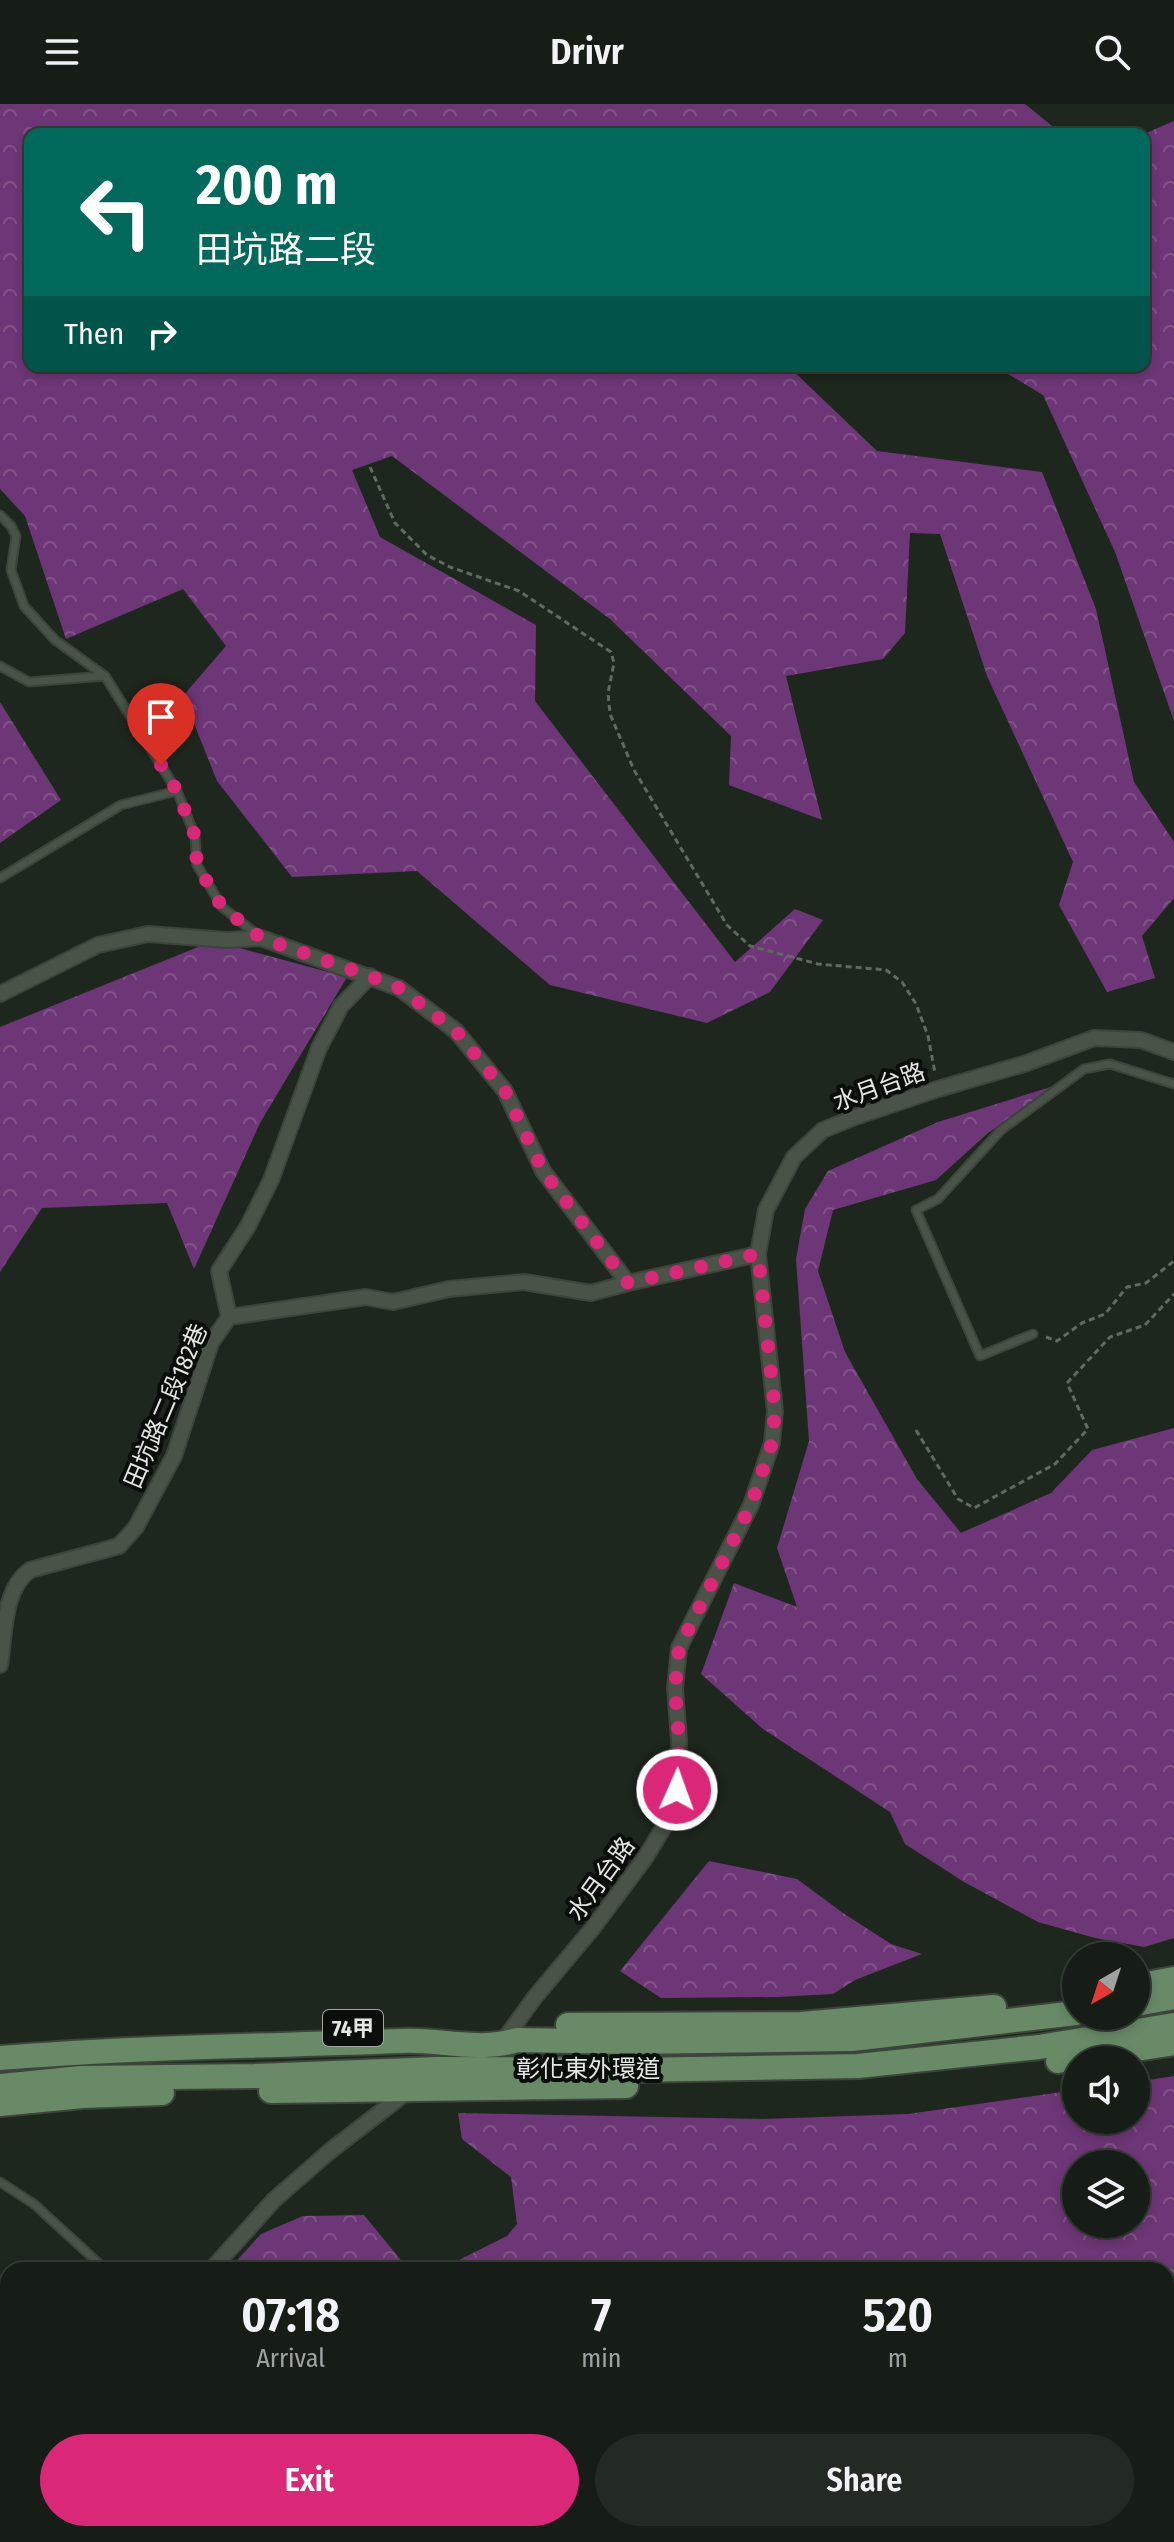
<!DOCTYPE html>
<meta charset="utf-8">
<style>
:root{--surface:#161d16;--page:#232a23;--text:#f1f3f6;--muted:#9ea2a1;--line:#353b35;--accent:#db2777}
body{margin:0;font-family:"Fira Sans Condensed","Noto Sans TC",sans-serif;background:var(--page);color:var(--text);height:100vh;display:flex;flex-direction:column;font-size:30px;white-space:nowrap}
*{box-sizing:border-box;margin:0}
p{font-size:26px;color:var(--muted)}
.icon{flex:none;width:44px;height:44px;fill:none;stroke:currentColor;stroke-width:2;stroke-linecap:round;stroke-linejoin:round}
.map{position:relative;flex:1;overflow:hidden}
.sheet{position:absolute;left:0px;top:2158px;width:1174px;height:280px;display:flex;flex-direction:column;background:var(--surface);border-radius:24px 24px 0 0;box-shadow:0 4px 12px #0003,0 0 0 2px var(--line)}
.sheet>*{flex:none}
.guide{position:absolute;left:24px;top:24px;width:1126px;height:244px;border-radius:16px;box-shadow:0 4px 12px #0003,0 0 0 2px var(--line);background:#00695c;color:#fff;overflow:hidden}
.needle{width:52px;rotate:219deg}
.controls{position:absolute;left:1062px;top:1838px;display:grid;gap:16px}
.controls a{display:grid;place-items:center;width:88px;height:88px;border-radius:50%;background:var(--surface);box-shadow:0 4px 12px #0003,0 0 0 2px var(--line);font-size:40px}
.pin{position:absolute;display:grid;place-items:center;width:68px;height:68px;color:#fff;margin:-82px -34px;border-radius:50% 50% 50% 0;rotate:-45deg;box-shadow:0 0 8px #0007}
.pin .icon{rotate:45deg}
.me{position:absolute;width:88px;margin:-44px;rotate:2deg;stroke-linejoin:round;filter:drop-shadow(0 0 6px #0008)}
.turn{display:flex;align-items:center;gap:28px;height:168px;padding:0 40px;font-size:36px}
.turn .icon{width:104px;height:104px;stroke-width:2.5}
.turn b{display:block;font-size:56px;line-height:68px}
.then{display:flex;align-items:center;height:76px;padding:0 40px;background:#0003;gap:16px;font-size:30px}
.eta{display:flex;justify-content:space-evenly;align-items:center;height:136px;text-align:center}
.eta b{font-size:48px;font-weight:600;line-height:56px}
.button{display:flex;gap:16px;margin-top:auto;padding:16px 40px}
.button a{flex:1;height:92px;border-radius:48px;background:var(--accent);color:#fff;font-size:32px;font-weight:600;line-height:92px;text-align:center}
.button a+a{background:var(--page);color:var(--text)}
header{display:flex;justify-content:space-between;align-items:center;height:104px;padding:0 40px;background:var(--surface);font-size:36px;font-weight:600}
.map>svg:first-child{display:block}
.forest{fill:url(#forest-crowns);fill-rule:evenodd}
.lines{fill:none;stroke-linecap:round;stroke-linejoin:round}
.service-casing{stroke:#3c443b;stroke-width:11}
.minor-casing{stroke:#3c443b;stroke-width:18}
.primary-casing{stroke:#3c443b;stroke-width:28}
.path{stroke:#616a61;stroke-width:3;stroke-dasharray:6 4;stroke-linecap:butt}
.service{stroke:#495348;stroke-width:7}
.minor{stroke:#495348;stroke-width:14}
.primary{stroke:#688a67;stroke-width:24}
.route{stroke:#db2777;stroke-width:14;stroke-dasharray:0 25.2}
.labels{text-anchor:middle;dominant-baseline:central;stroke-width:8;stroke-linejoin:round;paint-order:stroke}
.shield{fill:#0a0e0a;stroke:#a1a7a0;stroke-width:2}
.shield-label{font-size:22px;font-weight:bold;fill:#e2e8e1}
.street-label{font-size:24px;fill:#e2e8e1;stroke:#0a0e0a}
</style>
<header><svg class="icon" aria-label="menu" viewBox="0 0 24 24"><path d="M4 6h16M4 12h16M4 18h16"/></svg>Drivr<svg class="icon" aria-label="search" viewBox="0 0 24 24"><circle cx="10" cy="10" r="6"/><path d="M15 15l6 6"/></svg></header>
<div class="map">
<svg width="1174" height="2438" viewBox="0 0 1174 2438">
<defs>
<pattern id="forest-crowns" width="20" height="18" patternUnits="userSpaceOnUse" patternTransform="scale(2)"><rect width="20" height="18" fill="#6d3676"/><path d="M2 6a3 3 0 1 1 6 0M12 15a3 3 0 1 1 6 0" fill="none" stroke="#825389"/></pattern>
</defs>
<rect width="100%" height="100%" fill="#1d271d"/>
<!-- forest -->
<path class="forest" d="M0,0h1025l37,30h-1032v232h758l89,85 165,21 54,137 38,173 40,60v56l-32,38 13,42 -48,14 -48,-87 14,-43 -86,-186 -47,-142 -30,-1 -5,100 -22,26 -97,17 36,144 -93,-35 2,-49 -121,-117 -218,-163 -40,14 28,67 156,88 -1,76 200,261 60,-53 28,11 -53,72 -63,31 -157,-38 -133,-114 -125,6 -75,-96 -34,-85 43,-50 -43,-57 -117,50 -41,-123 -25,-27z
M1174,17v600l-59,-169 -72,-157 -48,-29h149v-232z
M0,598l61,98 -61,43z
M213,837l134,36 -87,146 -66,146 -27,-66 -125,5 -42,64v-245z
M1057,981l-69,48 -52,47 -103,30 -15,61 27,81 72,127 44,54 90,-40 41,-43 82,-22v510l-30,9 -49,-9 -57,-16 -74,-40 -59,-38 -15,-32 -127,-83 -62,-55 33,-91 63,24 -20,-59 32,-107 -13,-182 9,-50 23,-38 110,-49z
M709,1757l88,18 46,34 48,31 31,10 -67,26 -22,14 -56,3 -116,1 -41,-27z
M1174,1972v279l-8,-2v-83h-727l68,-34 10,-12 -6,-47 -49,-38 -4,-26 305,6 145,-5 168,-24v30h60v-38zM1136,2060v60h-60v-60z
M364,2111l45,55h-181l33,-36 42,-18z
M0,2246l8,1v183h1146l-1,8h-1153z"/>
<g class="lines">
<!-- service casing -->
<g class="service-casing">
<path id="service" d="M0,411l11,11 5,10 -5,34 13,36 31,34 50,36 72,115 18,45 2,29 25,42 38,30
M0,562l29,16 76,-6
M0,774l121,-73 56,-14
M1033,1230l-53,22 -64,-146 22,-11 63,-69 83,-61 26,-5 64,20
M0,2078l34,22 72,66"/>
</g>
<!-- minor casing -->
<g class="minor-casing">
<path id="minor" d="M0,890l98,-49 50,-11 79,6 34,-2 138,50 57,43 49,60 38,80 85,112 130,-29
M229,1213l137,-20 27,5 56,-13 75,-7 67,11 37,-10
M0,1561c5,-31 3,-76 30,-95l89,-24 17,-19 38,-71 37,-113 18,-26 -10,-46 29,-45 23,-46 48,-132 22,-42 29,-30
M501,1940l34,-47 57,-68 53,-71 22,-36 10,-32 2,-50 -4,-52 4,-40 72,-143 21,-62 3,-32 -17,-157 8,-44 28,-53 29,-27 35,-14 80,-27 86,-25 70,-26 47,2 33,12
M211,2166l63,-70 56,-49 78,-60
M0,2218h8
M444,2430l3,8"/>
</g>
<!-- primary casing -->
<g class="primary-casing">
<path id="primary" d="M1136,1882l38,-7
M1136,1900l38,-7
M568,1921l233,-1 193,-17
M0,1954c134,-11 268,-12 402,-17 38,-2 79,11 115,-1l113,2 222,-3 224,-26
M1058,1957l116,-18
M0,1982l81,-8 175,-2 181,-7 195,1 226,-4 181,-19 135,-22
M271,1987l355,-5
M0,2000l83,-8 79,-3"/>
</g>
<!-- path -->
<path class="path" d="M370,363l25,56 32,32 23,12 69,24 92,61 3,11 -6,30 2,21 24,56 93,155 23,21 68,18 68,6 16,12 14,22 12,32 7,37
M1046,1233l11,4 25,-18 23,-9 22,-27 19,-4 28,-22
M916,1326l42,69 16,9 81,-44 33,-35 -21,-46 43,-46 35,-12 29,-31"/>
<!-- service -->
<use href="#service" class="service"/>
<!-- minor -->
<use href="#minor" class="minor"/>
<!-- primary -->
<use href="#primary" class="primary"/>
</g>
<g class="lines">
<!-- route -->
<path class="route" d="M161,661l16,26 18,45 2,29 25,42 39,31 109,38 29,12 57,43 49,60 38,80 85,112 130,-29 17,157 -3,32 -21,62 -72,143 -4,40 4,52 -2,50"/>
</g>
<g class="labels">
<!-- shield labels -->
<rect class="shield" x="323" y="1906" width="60" height="36" rx="6"/>
<g class="shield-label">
<text x="353" y="1924">74甲</text>
</g>
<!-- street labels -->
<g class="street-label">
<text transform="translate(879 983) rotate(-20)">水月台路</text>
<text transform="translate(166 1302) rotate(-67)">田坑路二段182巷</text>
<text transform="translate(601 1775) rotate(-54)">水月台路</text>
<text x="588" y="1965">彰化東外環道</text>
</g>
</g>
</svg>
<div class="controls">
<a><svg class="needle" viewBox="-14 -14 28 28"><path d="M0-13l5 13h-10z" fill="#e53935"/><path d="M0 13l5-13h-10z" fill="#9ea2a1"/></svg></a>
<a><svg class="icon" aria-label="sound" viewBox="0 0 24 24"><path d="M4 9h4l5-4v14l-5-4H4zM17 9q2 3 0 6"/></svg></a>
<a><svg class="icon" aria-label="layers" viewBox="0 0 24 24"><path d="M12 4l9 5-9 5-9-5zM3 14l9 5 9-5"/></svg></a>
</div>
<div class="pin" style="left:161px;top:661px;background:#d93025"><svg class="icon" aria-label="arrive" viewBox="0 0 24 24"><path d="M6 21V4h12l-3 4 3 4H6"/></svg></div>
<svg class="me" style="left:677px;top:1686px" viewBox="-20 -20 40 40"><circle r="17" fill="#db2777" stroke="#fff" stroke-width="3"/><path d="M0-11L8 9 0 5-8 9z" fill="#fff"/></svg>
<div class="guide">
<div class="turn"><svg class="icon" aria-label="left" viewBox="0 0 24 24"><path d="M17 20v-9H6M10 6l-5 5 5 5"/></svg><div><b>200 m</b>田坑路二段</div></div>
<div class="then">Then<svg class="icon" aria-label="right" viewBox="0 0 24 24"><path d="M7 20v-9h11M14 6l5 5-5 5"/></svg></div>
</div>
<section class="sheet">
<div class="eta">
<div><b>07:18</b><p>Arrival</p></div>
<div><b>7</b><p>min</p></div>
<div><b>520</b><p>m</p></div>
</div>
<div class="button"><a>Exit</a><a>Share</a></div>
</section>
</div>
